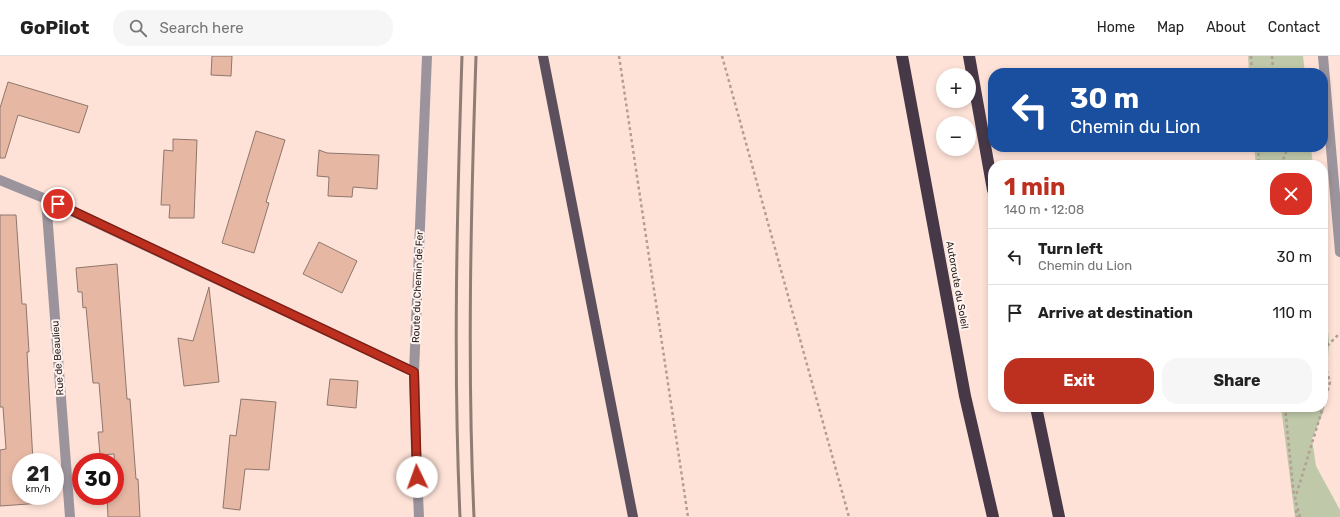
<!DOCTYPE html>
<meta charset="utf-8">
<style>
:root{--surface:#fff;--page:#f6f6f6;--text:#222;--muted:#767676;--line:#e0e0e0;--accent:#bd3020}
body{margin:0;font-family:Rubik,sans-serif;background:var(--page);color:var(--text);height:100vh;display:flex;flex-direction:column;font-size:15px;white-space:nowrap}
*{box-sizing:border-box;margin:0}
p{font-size:13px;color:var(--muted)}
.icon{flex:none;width:22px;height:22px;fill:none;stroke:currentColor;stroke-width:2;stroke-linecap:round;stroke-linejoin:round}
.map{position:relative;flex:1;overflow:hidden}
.sheet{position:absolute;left:988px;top:104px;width:340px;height:252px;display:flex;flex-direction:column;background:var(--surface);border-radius:16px;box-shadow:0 2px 6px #0003}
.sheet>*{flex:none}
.banner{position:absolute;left:988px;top:12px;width:340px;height:84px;border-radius:16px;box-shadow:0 2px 6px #0003;background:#1a4fa0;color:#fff;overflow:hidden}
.buttons{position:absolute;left:936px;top:12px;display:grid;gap:8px}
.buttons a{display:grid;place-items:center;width:40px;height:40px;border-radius:50%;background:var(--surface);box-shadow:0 2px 6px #0003;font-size:20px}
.speed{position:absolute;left:12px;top:397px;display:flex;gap:8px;font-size:20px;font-weight:700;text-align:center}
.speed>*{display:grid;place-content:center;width:52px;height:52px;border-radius:50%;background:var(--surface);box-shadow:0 2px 6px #0003;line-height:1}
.speed small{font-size:10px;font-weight:400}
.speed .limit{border:6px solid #d22;background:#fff;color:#111}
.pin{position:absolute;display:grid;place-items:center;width:34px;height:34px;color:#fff;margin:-17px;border:2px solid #fff;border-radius:50%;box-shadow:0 1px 4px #0007}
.me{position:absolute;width:44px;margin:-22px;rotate:357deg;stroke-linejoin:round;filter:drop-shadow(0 0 3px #0008)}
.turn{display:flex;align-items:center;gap:14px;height:84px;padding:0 16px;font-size:18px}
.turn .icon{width:52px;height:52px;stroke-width:2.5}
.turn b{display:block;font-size:28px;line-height:34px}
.round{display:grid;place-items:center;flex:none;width:42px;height:42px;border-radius:16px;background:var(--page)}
.headline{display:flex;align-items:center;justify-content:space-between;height:68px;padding:0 16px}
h1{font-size:24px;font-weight:700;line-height:30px;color:var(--accent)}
.action{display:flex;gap:8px;margin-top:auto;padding:8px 16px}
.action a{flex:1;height:46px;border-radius:16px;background:var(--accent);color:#fff;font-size:16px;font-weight:700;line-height:46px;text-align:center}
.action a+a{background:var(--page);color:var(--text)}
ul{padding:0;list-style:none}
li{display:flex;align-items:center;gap:12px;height:56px;padding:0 16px;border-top:1px solid var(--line)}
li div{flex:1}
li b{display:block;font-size:15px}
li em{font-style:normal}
header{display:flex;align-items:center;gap:24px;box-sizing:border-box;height:56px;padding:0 20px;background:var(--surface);border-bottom:1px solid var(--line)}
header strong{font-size:19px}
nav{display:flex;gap:22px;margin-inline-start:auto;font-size:14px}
.search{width:280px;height:36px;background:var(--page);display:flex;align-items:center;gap:10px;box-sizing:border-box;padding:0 14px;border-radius:16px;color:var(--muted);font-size:15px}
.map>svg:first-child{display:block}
.green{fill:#bfc9a9}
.building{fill:#e6b8a4;stroke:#8e766c}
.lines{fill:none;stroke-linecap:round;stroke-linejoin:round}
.path{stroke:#b39e95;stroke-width:2.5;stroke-dasharray:3 3;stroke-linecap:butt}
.minor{stroke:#9c949d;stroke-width:10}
.primary{stroke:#5d505e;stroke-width:10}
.motorway{stroke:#473848;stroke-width:12}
.rail{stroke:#8f7c75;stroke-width:3}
.route-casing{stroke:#7b1f15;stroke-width:10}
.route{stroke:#bd3020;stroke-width:7}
.labels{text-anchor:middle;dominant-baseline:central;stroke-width:4;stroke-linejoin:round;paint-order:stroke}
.street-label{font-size:10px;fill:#241b17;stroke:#fff3ef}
</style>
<header>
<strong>GoPilot</strong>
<div class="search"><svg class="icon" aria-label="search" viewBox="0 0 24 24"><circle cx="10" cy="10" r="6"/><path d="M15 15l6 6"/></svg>Search here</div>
<nav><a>Home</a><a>Map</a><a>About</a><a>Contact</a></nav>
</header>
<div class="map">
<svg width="1340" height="461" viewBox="0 0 1340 461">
<rect width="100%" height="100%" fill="#fee2d7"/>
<!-- green -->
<path class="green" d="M1248,0h55l2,17h-56z
M1254,91h57l2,18h-57z
M1323,220l6,66 -5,68 -12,29 4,27 24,44v7h-45l-14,-110h42z"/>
<!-- building -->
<path class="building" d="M212,0h20l-1,20 -20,-1z
M8,26l80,24 -9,27 -61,-18 -13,43h-5v-50z
M256,75l29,9 -19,62 3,1 -15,50 -32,-10z
M173,83l24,1 -3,78h-25l1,-13h-9l3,-55 9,1z
M319,94l8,3 52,2 -2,34 -24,-2 -1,10 -24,-1 1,-19 -12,-1z
M0,159h16l6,89h4l3,48h-2l6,110h-12v34h20l1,7 -42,3v-56l6,-1 -3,-42h-3z
M319,186l38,19 -15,32 -39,-19z
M117,208l10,135h3l6,80h2l2,38h-32l-1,-21h8l-1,-42 -14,1 -2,-23h5l-4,-49h-6l-7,-76 -3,1 -1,-16h-4l-2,-24z
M209,231l10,95 -35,4 -6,-48 15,3z
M330,323l28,2 -2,27 -29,-3z
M241,343l35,3 -7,68 -24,-1 -5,41 -17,-2 7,-73 6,1z"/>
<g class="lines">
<!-- path -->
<path class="path" d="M619,0l69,461
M722,0l127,461
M1251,0l1,17
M1272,0l1,13 3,4
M1258,91l1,18
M1281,109l7,-18
M1323,294l17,-17
M1323,303l7,23 -7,24
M1285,351l9,90
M1296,454l1,7
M1300,461l-5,-18 28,-92"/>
<!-- minor -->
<path class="minor" d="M1323,0l17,196
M0,124l46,19 368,173
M46,143l24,318
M419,461l-3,-66 -2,-79 13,-316"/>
<!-- primary -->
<path class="primary" d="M543,0l90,461"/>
<!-- motorway -->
<path class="motorway" d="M902,0l63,340 28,121
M969,0l24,134
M1036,351l23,110"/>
<!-- rail -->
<path class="rail" d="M460,461c-7,-153 -3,-308 2,-461
M474,461c-7,-153 -3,-308 2,-461"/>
</g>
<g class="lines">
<!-- route casing -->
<g class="route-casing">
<path id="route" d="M58,148l356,168 3,105"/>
</g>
<!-- route -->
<use href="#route" class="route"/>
</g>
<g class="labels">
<!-- street labels -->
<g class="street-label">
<text transform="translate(957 229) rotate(80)">Autoroute du Soleil</text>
<text transform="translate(418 231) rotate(-88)">Route du Chemin de Fer</text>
<text transform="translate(58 302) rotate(-94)">Rue de Beaulieu</text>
</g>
</g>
</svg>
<div class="buttons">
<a>+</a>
<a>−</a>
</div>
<div class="speed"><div>21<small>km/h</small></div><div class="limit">30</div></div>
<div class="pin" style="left:58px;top:148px;background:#d93025"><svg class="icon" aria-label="arrive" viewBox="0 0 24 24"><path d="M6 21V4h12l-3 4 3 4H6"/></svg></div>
<svg class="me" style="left:417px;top:421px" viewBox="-20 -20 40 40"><circle r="19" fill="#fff"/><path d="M0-13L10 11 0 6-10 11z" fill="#bd3020"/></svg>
<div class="banner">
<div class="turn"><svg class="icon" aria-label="left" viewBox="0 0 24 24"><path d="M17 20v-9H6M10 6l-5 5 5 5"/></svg><div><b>30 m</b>Chemin du Lion</div></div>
</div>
<section class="sheet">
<div class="headline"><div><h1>1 min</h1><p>140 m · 12:08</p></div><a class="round" style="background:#d93025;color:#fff"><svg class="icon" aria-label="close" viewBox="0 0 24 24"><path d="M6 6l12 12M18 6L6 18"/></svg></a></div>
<ul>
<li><svg class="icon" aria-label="left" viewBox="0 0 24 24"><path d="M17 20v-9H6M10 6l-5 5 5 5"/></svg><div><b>Turn left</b><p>Chemin du Lion</p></div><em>30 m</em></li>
<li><svg class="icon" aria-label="arrive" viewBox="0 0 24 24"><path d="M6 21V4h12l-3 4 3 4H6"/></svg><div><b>Arrive at destination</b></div><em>110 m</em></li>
</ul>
<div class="action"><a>Exit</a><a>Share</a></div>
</section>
</div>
